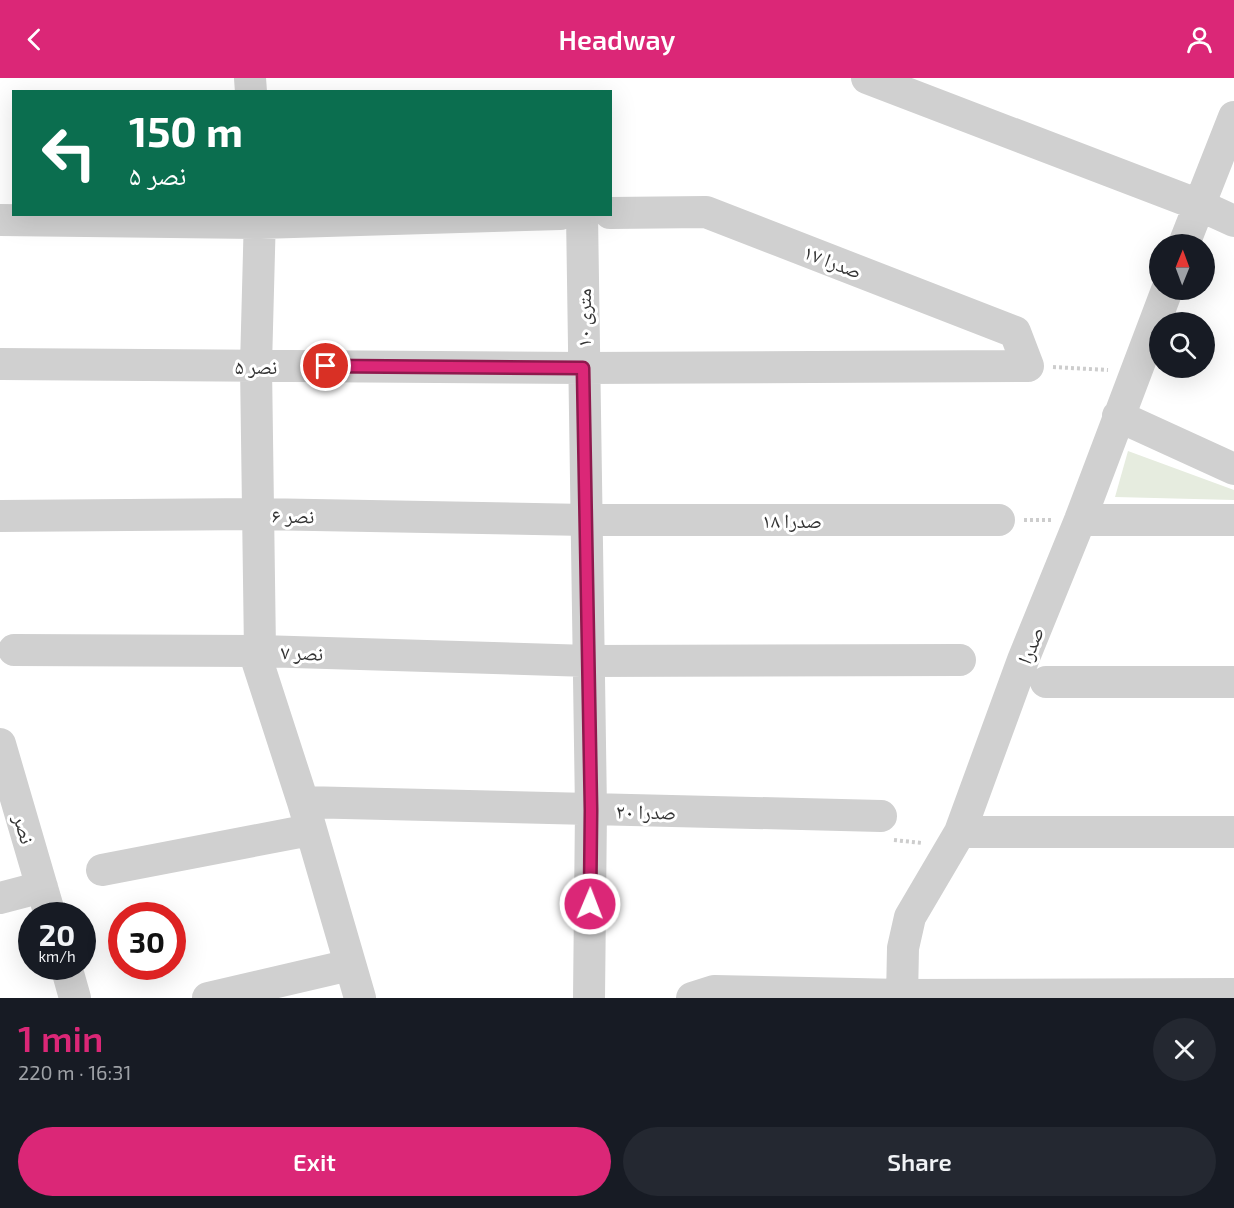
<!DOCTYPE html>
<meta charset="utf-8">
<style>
:root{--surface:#171b24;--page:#242831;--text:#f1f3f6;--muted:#9ea1a6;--accent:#db2777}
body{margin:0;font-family:"Exo 2","Noto Naskh Arabic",sans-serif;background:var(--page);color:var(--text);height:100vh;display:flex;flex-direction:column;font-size:22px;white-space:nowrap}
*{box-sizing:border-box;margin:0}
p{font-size:20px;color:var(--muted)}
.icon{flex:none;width:33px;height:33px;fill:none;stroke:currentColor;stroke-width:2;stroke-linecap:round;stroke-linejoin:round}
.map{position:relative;height:920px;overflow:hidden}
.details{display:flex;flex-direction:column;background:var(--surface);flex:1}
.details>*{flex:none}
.top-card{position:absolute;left:12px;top:12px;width:600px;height:126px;border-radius:0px;box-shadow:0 6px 24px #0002;background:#0b6e4f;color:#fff;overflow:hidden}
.needle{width:39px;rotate:1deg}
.fabs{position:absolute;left:1149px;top:156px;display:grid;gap:12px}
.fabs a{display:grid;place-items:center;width:66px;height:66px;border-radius:50%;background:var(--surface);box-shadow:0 6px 24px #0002;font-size:30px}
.speed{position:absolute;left:18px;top:824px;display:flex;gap:12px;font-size:30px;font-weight:700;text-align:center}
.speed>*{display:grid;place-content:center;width:78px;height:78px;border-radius:50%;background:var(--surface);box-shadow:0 6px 24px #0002;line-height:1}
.speed small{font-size:15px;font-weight:400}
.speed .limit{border:9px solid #d22;background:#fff;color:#111}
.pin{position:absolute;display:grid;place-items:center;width:51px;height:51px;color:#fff;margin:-26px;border:3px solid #fff;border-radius:50%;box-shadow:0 2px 6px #0007}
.me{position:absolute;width:66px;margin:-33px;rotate:1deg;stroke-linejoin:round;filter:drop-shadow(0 0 4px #0008)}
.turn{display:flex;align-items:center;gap:21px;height:126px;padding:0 18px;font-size:27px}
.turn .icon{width:78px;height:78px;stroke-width:2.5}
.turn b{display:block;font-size:42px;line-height:51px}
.round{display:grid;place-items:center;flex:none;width:63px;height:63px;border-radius:32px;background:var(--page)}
.head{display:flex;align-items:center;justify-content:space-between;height:102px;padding:0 18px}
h1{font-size:36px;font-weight:600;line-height:45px;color:var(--accent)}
.primary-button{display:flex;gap:12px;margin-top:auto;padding:12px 18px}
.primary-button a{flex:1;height:69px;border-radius:36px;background:var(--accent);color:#fff;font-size:24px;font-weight:600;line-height:69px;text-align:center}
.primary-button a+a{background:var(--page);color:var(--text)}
header{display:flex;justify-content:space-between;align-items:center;height:78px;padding:0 18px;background:var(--accent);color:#fff;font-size:27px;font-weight:600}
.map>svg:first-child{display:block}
.green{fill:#e6ecdf}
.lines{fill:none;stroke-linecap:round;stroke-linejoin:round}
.path{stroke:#cdcdcd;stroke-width:4;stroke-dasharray:3 3;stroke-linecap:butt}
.minor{stroke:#d0d0d0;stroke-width:32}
.route-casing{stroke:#8e194d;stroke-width:15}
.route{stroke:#db2777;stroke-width:10}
.labels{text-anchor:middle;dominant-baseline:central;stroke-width:6;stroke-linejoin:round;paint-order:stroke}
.street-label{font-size:20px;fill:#333;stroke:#fff}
</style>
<header><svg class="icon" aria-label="back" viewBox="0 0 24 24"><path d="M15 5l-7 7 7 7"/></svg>Headway<svg class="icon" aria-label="person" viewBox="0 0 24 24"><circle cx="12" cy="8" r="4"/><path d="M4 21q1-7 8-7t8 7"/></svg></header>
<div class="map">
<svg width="1234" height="920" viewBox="0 0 1234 920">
<rect width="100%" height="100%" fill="#fff"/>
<!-- green -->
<path class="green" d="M1128,373l106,39v10l-119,-3z"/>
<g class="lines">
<!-- path -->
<path class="path" d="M1053,289l55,3
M1024,442h29
M894,762l28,3"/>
<!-- minor -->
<path class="minor" d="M250,0l1,14
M867,0l332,127 35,16
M260,136l-4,152 4,285 -5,3 48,148 57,196
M582,136l9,596 -2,188
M0,142l260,3 300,-9
M1184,166l50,-127
M0,286l583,4 445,-2 -13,-34 -309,-120 -96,1
M1118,338l116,53
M0,438l258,-2 328,6h413
M1080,442h154
M14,572l246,1 329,10 371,-1
M1046,604h188
M0,666l50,171
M303,724l578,14
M960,754h274
M102,792l208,-40
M0,820l42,-11
M66,888l9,32
M208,920l142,-33
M692,920l22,-7 188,4 332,-1
M902,920l1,-50 7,-31 50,-85 63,-172 57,-140 87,-230"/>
</g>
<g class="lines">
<!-- route casing -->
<g class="route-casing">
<path id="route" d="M326,288l257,2 8,442 -1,94"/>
</g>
<!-- route -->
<use href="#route" class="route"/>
</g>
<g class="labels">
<!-- street labels -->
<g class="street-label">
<text transform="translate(833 183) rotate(21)">صدرا ۱۷</text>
<text transform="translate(583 240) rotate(-90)">۱۰ متری</text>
<text x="256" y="288">نصر ۵</text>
<text transform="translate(293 437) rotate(1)">نصر ۶</text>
<text x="792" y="442">صدرا ۱۸</text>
<text transform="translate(1030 567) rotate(-68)">صدرا</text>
<text transform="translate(302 574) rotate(2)">نصر ۷</text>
<text transform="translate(646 733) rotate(1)">صدرا ۲۰</text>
<text transform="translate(25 751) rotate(74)">نصر</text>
</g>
</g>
</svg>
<div class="fabs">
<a><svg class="needle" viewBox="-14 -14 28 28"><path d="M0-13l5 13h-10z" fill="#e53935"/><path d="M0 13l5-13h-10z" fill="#9ea1a6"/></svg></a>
<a><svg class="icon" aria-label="search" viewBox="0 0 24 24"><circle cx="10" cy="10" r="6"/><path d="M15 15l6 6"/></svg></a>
</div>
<div class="speed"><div>20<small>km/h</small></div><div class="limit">30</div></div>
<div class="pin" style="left:326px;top:288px;background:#d93025"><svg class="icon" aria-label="arrive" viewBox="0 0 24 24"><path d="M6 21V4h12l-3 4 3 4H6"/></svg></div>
<svg class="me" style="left:590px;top:826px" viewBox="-20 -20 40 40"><circle r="17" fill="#db2777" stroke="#fff" stroke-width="3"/><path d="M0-11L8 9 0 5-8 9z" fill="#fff"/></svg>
<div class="top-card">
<div class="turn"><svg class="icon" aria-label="left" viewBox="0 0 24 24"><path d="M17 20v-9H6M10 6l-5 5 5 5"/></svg><div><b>150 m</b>نصر ۵</div></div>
</div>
</div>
<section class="details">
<div class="head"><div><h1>1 min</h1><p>220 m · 16:31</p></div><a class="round"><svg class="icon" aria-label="close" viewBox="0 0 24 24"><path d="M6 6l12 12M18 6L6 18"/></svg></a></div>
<div class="primary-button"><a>Exit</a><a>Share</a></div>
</section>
